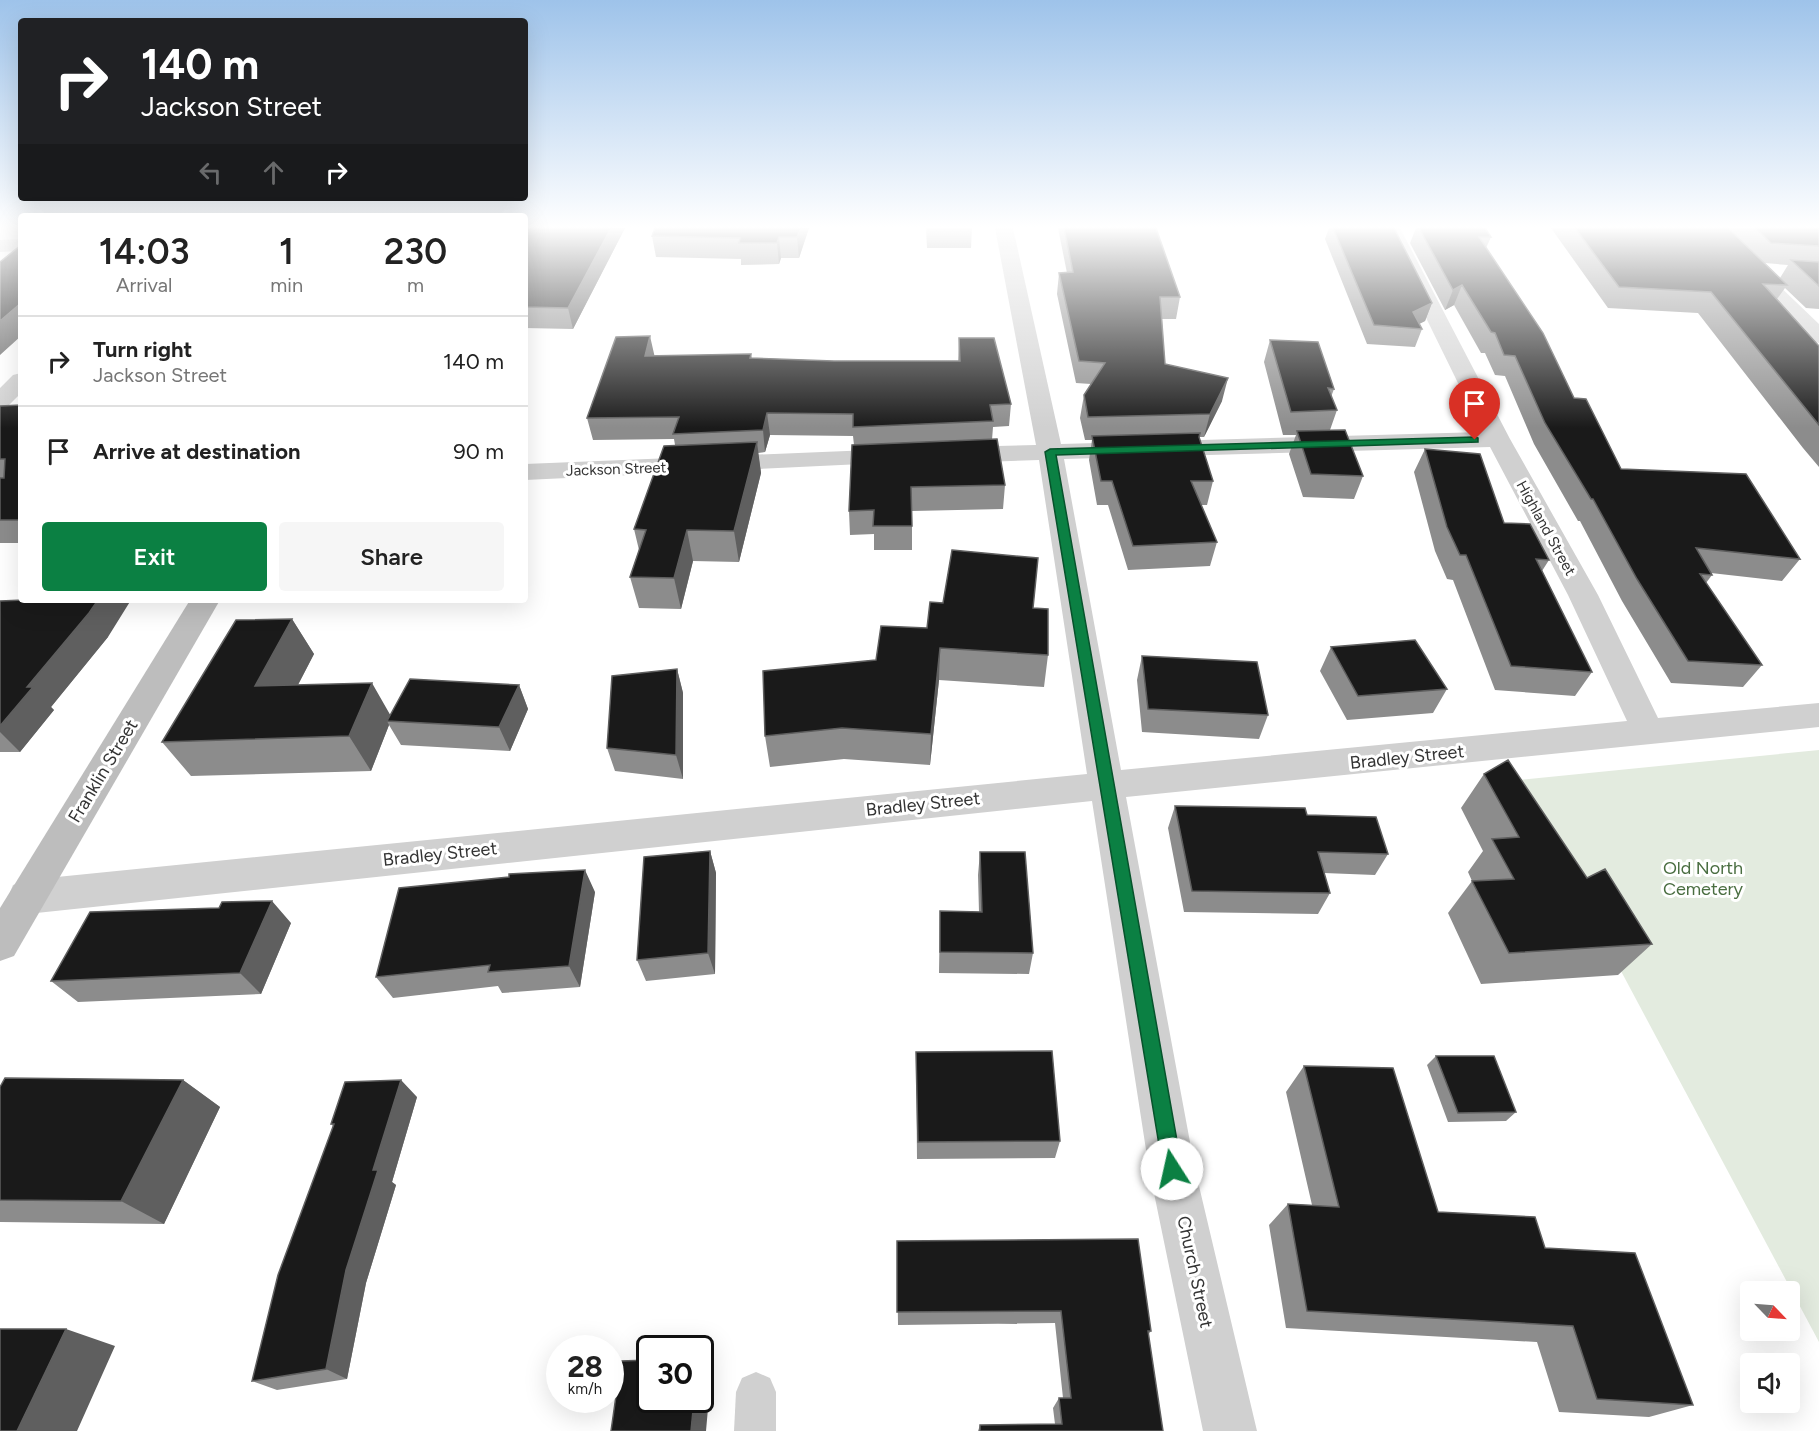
<!DOCTYPE html>
<style>
:root{--surface:#fff;--page:#f6f6f6;--text:#222;--muted:#767676;--line:#e0e0e0;--accent:#0b8043}
body{margin:0;font-family:Figtree,sans-serif;background:var(--page);color:var(--text);height:100vh;display:flex;flex-direction:column;font-size:22px;white-space:nowrap}
*{box-sizing:border-box;margin:0}
p{font-size:20px;color:var(--muted)}
.icon{flex:none;width:33px;height:33px;fill:none;stroke:currentColor;stroke-width:2;stroke-linecap:round;stroke-linejoin:round}
.map{position:relative;flex:1;overflow:hidden}
.side{position:absolute;left:18px;top:213px;width:510px;height:390px;display:flex;flex-direction:column;background:var(--surface);border-radius:6px;box-shadow:0 6px 24px #0002}
.side>*{flex:none}
.hud{position:absolute;left:18px;top:18px;width:510px;height:183px;border-radius:6px;box-shadow:0 6px 24px #0002;background:#202124;color:#fff;overflow:hidden}
.needle{width:39px;rotate:115deg}
.fabs{position:absolute;left:1740px;top:1281px;display:grid;gap:12px}
.fabs a{display:grid;place-items:center;width:60px;height:60px;border-radius:6px;background:var(--surface);box-shadow:0 6px 24px #0002;font-size:30px}
.speed{position:absolute;left:546px;top:1335px;display:flex;gap:12px;font-size:30px;font-weight:700;text-align:center}
.speed>*{display:grid;place-content:center;width:78px;height:78px;border-radius:50%;background:var(--surface);box-shadow:0 6px 24px #0002;line-height:1}
.speed small{font-size:15px;font-weight:400}
.speed .limit{border:3px solid #111;border-radius:9px;background:#fff;color:#111}
.pin{position:absolute;display:grid;place-items:center;width:51px;height:51px;color:#fff;margin:-62px -26px;border-radius:50% 50% 50% 0;rotate:-45deg;box-shadow:0 0 6px #0007}
.pin .icon{rotate:45deg}
.me{position:absolute;width:66px;margin:-33px;rotate:350deg;stroke-linejoin:round;filter:drop-shadow(0 0 4px #0008)}
.turn{display:flex;align-items:center;gap:21px;height:126px;padding:0 24px;font-size:27px}
.turn .icon{width:78px;height:78px;stroke-width:2.5}
.turn b{display:block;font-size:42px;line-height:51px}
.lanes{display:flex;align-items:center;height:57px;padding:0 24px;background:#0003;justify-content:center;gap:30px;direction:ltr}
.lanes .off{opacity:.35}
.eta{display:flex;justify-content:space-evenly;align-items:center;height:102px;text-align:center}
.eta b{font-size:36px;font-weight:600;line-height:42px}
.button{display:flex;gap:12px;margin-top:auto;padding:12px 24px}
.button a{flex:1;height:69px;border-radius:6px;background:var(--accent);color:#fff;font-size:24px;font-weight:600;line-height:69px;text-align:center}
.button a+a{background:var(--page);color:var(--text)}
ul{padding:0;list-style:none}
li{display:flex;align-items:center;gap:18px;height:90px;padding:0 24px;border-top:2px solid var(--line)}
li div{flex:1}
li b{display:block;font-size:22px}
li em{font-style:normal}
.map>svg:first-child{display:block}
.green{fill:#e3ebdf}
.lines{fill:none;stroke-linecap:round;stroke-linejoin:round}
.lane{fill:#d0d0d0;fill-rule:evenodd}
.street{fill:#d0d0d0;fill-rule:evenodd}
.secondary{fill:#bdbdbd;fill-rule:evenodd}
.wall{fill:#8c8c8c;fill-rule:evenodd}
.shaded-wall{fill:#5f5f5f}
.building{fill:#1a1a1a;stroke:#5f5f5f;stroke-width:1.5}
.route{fill:#0b8043;stroke:#07532c;stroke-width:1.5}
.labels{text-anchor:middle;dominant-baseline:central;stroke-width:6;stroke-linejoin:round;paint-order:stroke}
.far-street-label{font-size:15px;fill:#333;stroke:#fff}
.street-label{font-size:18px;fill:#333;stroke:#fff}
.park-label{font-size:18px;fill:#4a6e41;stroke:#fff}
</style>
<div class="map">
<svg width="1819" height="1431" viewBox="0 0 1819 1431">
<rect width="100%" height="100%" fill="#fff"/>
<!-- green -->
<path class="green" d="M1819,750v592l-300,-562z"/>
<g class="lines">
<!-- lane -->
<path class="lane" d="M756,1372l14,6 6,14v39h-42l2,-39 6,-14z"/>
<!-- street -->
<path class="street" d="M995,228h18l48,216 421,-12 -100,-204h18l110,211 88,156 60,123 161,-15v24l-693,70 69,372 62,262h-54l-54,-262 -57,-368 -1065,113 -14,-5 -5,-12 5,-12 14,-5 1060,-106 -48,-314 -84,3 -9,-3 -4,-5 4,-5 9,-3 81,-2zM1490,447l78,148 59,126 -506,49 -57,-311z
M1700,228h19l100,96v19l-8,-2z
M21,239v12l-21,1v-12z
M21,373v20l-13,13 -8,2v-20l13,-13z
M895,449l9,3 4,5 -4,5 -379,18v-16z"/>
<!-- secondary -->
<path class="secondary" d="M190,600h30l-206,356 -14,5v-53z"/>
</g>
<!-- wall -->
<path class="wall" d="M525,228h100l-52,101 -48,-1z
M655,228h154l-10,30h-18l-2,6 -38,1v-6l-85,-2 -4,-21z
M926,228h46l-1,20h-44z
M1058,228h98l24,69 -4,22h-14l3,45 57,37 -18,36h-5v1l14,43 -6,24h-6l16,37 -7,24 -82,4 -20,-65h-11l-8,-45 3,-20h-7l-5,-22 4,-23 7,-11 -15,-1 -19,-89 2,-21h8z
M1329,228h65l38,75 -7,18 -6,3 3,5 -7,18 -48,-3 -42,-105z
M1416,228h69l6,9 -5,11 88,150 47,71 179,90 -18,22 -71,-8 1,2 -6,8 56,82 -19,22 -72,-4 -49,-82 -42,-80h-2l-44,-77 -29,-68 -10,-1 -10,-22h-4l-27,-48 -9,5 -35,-67z
M1551,228h268v81l-13,-1 -21,-20 -8,11 42,47v121l-16,-19 -105,-135 -90,-5zM1765,263l23,2 -8,13z
M959,338l52,66 -2,22 -16,1 -1,13 13,45 -2,24 -91,2v39h-38v-16l-24,1 -1,-24 5,-66 -1,-9 -83,-1 -5,17 -7,1 3,20 -22,89 -46,-1 -12,48 -42,-1 -9,-31 9,-27 -5,-21 41,-84 -1,-6 -81,1 -6,-22 67,-62 97,-2 1,4 82,3h124z
M1270,340l64,49 -3,8 6,13 -7,20 33,46 -9,23 -51,-2 -14,-43 7,-19h-13l-19,-73z
M21,405v138h-21v-137z
M1425,449l79,74 45,37 -7,11 50,101 -17,24 -80,-6 -42,-110 -6,-1 -12,-28 -21,-79z
M0,601l108,36 -57,70 3,3 -34,42h-20z
M1033,608l15,47 -4,32 -105,-7 -9,85 -86,-6 -74,8 -5,-31 111,-76 51,-32z
M292,619l22,35 -16,31 93,30 128,-30 9,24 -18,42 -109,-6 -12,-20 -18,46 -180,5 -29,-34z
M1331,647l116,42 -14,24 -86,7 -27,-49z
M1142,656l126,59 -9,24 -117,-7 -5,-52z
M677,669l6,24v86l-68,-8 -8,-23z
M1484,774l168,170 -34,31 -137,9 -33,-71 24,-32 -4,-9 15,-21 -22,-43z
M1175,806l132,9 81,39 -13,21 -51,-2 6,20 -12,21 -134,-2 -16,-84z
M710,851l6,22 -1,101 -69,7 -9,-21z
M980,852l53,101 -4,21 -90,-1 1,-62 39,1 -1,-37z
M595,892l-15,95 -78,6 -4,-7 -105,12 -17,-21z
M291,923l-30,71 -183,8 -27,-21z
M916,1052l144,89 -5,17 -138,1z
M1436,1056l80,56 -10,9 -58,1 -21,-57z
M1304,1066l134,146 107,36 148,157 -44,12 -90,-5 -22,-70 -251,-14 -17,-103 19,-21 24,1 -26,-113z
M183,1080l37,27 -56,117 -164,-2v-135z
M417,1097l-25,85 4,3 -30,98 -19,96 -70,11 -25,-9 81,-255 -2,-2z
M897,1241l254,90 -3,4 15,96h-185l2,-6 75,-1 -2,-16 6,-10h4l-8,-75 -157,2z"/>
<!-- shaded-wall -->
<path class="shaded-wall" d="M611,228h14l-52,101 -5,-21z
M801,228h8l-10,30 -2,-21z
M779,237l2,21 -2,6 -2,-21z
M1462,285l-8,20 -9,5 8,-20z
M21,303v33l-21,19v-34z
M1432,303l-7,18 -14,7 2,-16z
M650,336l5,22 -10,-2z
M1228,378l-6,23 -18,36 6,-23z
M767,413l3,22 -5,17 -2,-22z
M757,442l4,31 -22,89 -5,-31z
M687,530l6,31 -12,48 -7,-31z
M98,600h33l-23,37 -57,70 3,3 -34,42 -20,-20v-6l27,-39z
M292,619l22,35 -35,67 -24,-35z
M940,648l-1,32 -9,85 1,-31z
M677,669l6,24v86l-7,-24z
M372,683l20,35 -5,3 2,4 -18,46 -22,-35z
M519,685l9,24 -18,42 -11,-24z
M710,851l6,22 -1,101 -7,-21z
M585,870l10,22 -15,95 -11,-21z
M272,901l19,22 -30,71 -21,-21z
M183,1080l37,27 -56,117 -43,-23z
M401,1080l16,17 -25,85 4,3 -30,98 -19,96 -21,-10 20,-99 27,-100z
M66,1329l49,17 -38,85h-60z
M700,1361l11,13 -5,57h-15l3,-31h6z"/>
<!-- building -->
<path class="building" d="M525,228h86l-43,80 -43,-1z
M655,228h146l-4,9h-18l-2,6h-38l1,-5 -88,-2z
M1064,228h92l24,69h-20l5,67 63,14 -18,36 -122,3 -4,-22 21,-32 -26,-2 -20,-88 14,-1z
M1333,228h61l38,75 -19,9 9,17 -48,-4z
M1419,228h66l6,9h-12l64,96 31,65 12,1 35,70 125,5 54,85 -104,-11 16,27 -12,-1 62,91 -74,-4 -51,-82 -44,-80h-2l-46,-76 -30,-67 -11,-1 -9,-22 -4,-1 -29,-47 -9,5z
M1575,228h153l59,57 -24,-1 56,62v79l-108,-133 -92,-5z
M1755,228h64v18l-48,-3z
M21,245v58l-21,18v-59z
M1791,260l28,2v24z
M650,336l-5,20 106,-2 -1,4 84,3h126l-1,-23h35l17,66 -21,1 3,16 -140,6v-13l-86,-1 -4,17 -90,4 6,-17 -92,1 29,-81z
M1270,340l48,2 16,47 -6,-1 9,22 -46,2z
M21,405v115h-21v-42h4l1,-19h-5v-53z
M1345,430l18,46 -52,-2 -14,-43z
M1200,433l-1,4 14,44h-22l26,61 -84,4 -21,-65h-11l-9,-45z
M997,439l8,46 -94,2 1,39h-39l1,-16 -25,1 3,-66z
M757,442l-23,89 -47,-1 -13,48 -44,-1 16,-47 -12,-1 30,-83z
M1425,449l55,5 24,69 26,1 19,36 -13,-1 56,113 -81,-6 -45,-111h-6l-13,-28z
M952,550l86,8 -5,50 15,1v46l-108,-7 -9,86 -89,-6 -77,8 -2,-65 113,-11 5,-34 46,2 3,-26 13,1z
M24,600h74l-9,13 -62,74h6l-33,39v-125z
M292,619l-37,67 117,-3 -23,53 -187,6 74,-122z
M1415,640l32,49 -89,7 -27,-49z
M1142,656l115,6 11,53 -120,-6z
M677,669l-1,86 -69,-7 5,-72z
M410,679l109,6 -20,42 -112,-6z
M1508,760l79,118 18,-9 47,75 -143,9 -37,-72 42,-2 -22,-40 27,-2 -35,-63z
M1175,806l130,2 2,7 69,2 12,37 -70,-2 12,41 -138,-2z
M710,851l-2,102 -71,7 7,-103z
M980,852h45l8,101 -93,-1v-41l42,1z
M585,870l-16,96 -81,6 2,-7 -114,12 23,-89 110,-11v-3z
M272,901l-32,72 -189,8 39,-69 129,-4 3,-6z
M1052,1051l8,90 -142,1 -2,-90z
M1436,1056h58l22,56 -58,1z
M1304,1066l89,2 45,144 97,5 10,31 90,5 58,152 -96,-6 -24,-73 -266,-15 -19,-107 51,3z
M5,1078l178,2 -62,121 -121,-1v-113z
M401,1080l-28,90h5l-32,100 -20,99 -74,12 26,-106 56,-151h-3l14,-42z
M1138,1239l13,92h-3l15,100h-183v-6l82,-1 -3,-26h12l-10,-87 -164,1v-71z
M0,1329h66l-49,102h-17z
M650,1360v40h44l-3,31h-80l10,-70z"/>
<!-- sky -->
<linearGradient id="sky" x2="0" y2="1"><stop stop-color="#9ec3ea"/><stop offset="0.53" stop-color="#fff"/><stop offset="1" stop-color="#fff" stop-opacity="0"/></linearGradient>
<rect width="1819" height="428" fill="url(#sky)"/>
<!-- route -->
<path class="route" d="M1475,437l3,1v4l-422,13 126,714 -3,7 -7,3 -7,-3 -2,-7 -118,-717 5,-3z"/>
<g class="labels">
<!-- far-street labels -->
<g class="far-street-label">
<text transform="translate(616 469) rotate(-2)">Jackson Street</text>
<text transform="translate(1546 528) rotate(61)">Highland Street</text>
</g>
<!-- street labels -->
<g class="street-label">
<text transform="translate(1407 757) rotate(-6)">Bradley Street</text>
<text transform="translate(103 771) rotate(-59)">Franklin Street</text>
<text transform="translate(923 804) rotate(-6)">Bradley Street</text>
<text transform="translate(440 854) rotate(-6)">Bradley Street</text>
<text transform="translate(1195 1272) rotate(78)">Church Street</text>
</g>
<!-- park labels -->
<g class="park-label">
<text x="1703" y="868">Old North<tspan x="1703" dy="21">Cemetery</tspan></text>
</g>
</g>
</svg>
<div class="fabs">
<a><svg class="needle" viewBox="-14 -14 28 28"><path d="M0-13l5 13h-10z" fill="#e53935"/><path d="M0 13l5-13h-10z" fill="#767676"/></svg></a>
<a><svg class="icon" aria-label="sound" viewBox="0 0 24 24"><path d="M4 9h4l5-4v14l-5-4H4zM17 9q2 3 0 6"/></svg></a>
</div>
<div class="speed"><div>28<small>km/h</small></div><div class="limit">30</div></div>
<div class="pin" style="left:1475px;top:440px;background:#d93025"><svg class="icon" aria-label="arrive" viewBox="0 0 24 24"><path d="M6 21V4h12l-3 4 3 4H6"/></svg></div>
<svg class="me" style="left:1172px;top:1169px" viewBox="-20 -20 40 40"><circle r="19" fill="#fff"/><path d="M0-13L10 11 0 6-10 11z" fill="#0b8043"/></svg>
<div class="hud">
<div class="turn"><svg class="icon" aria-label="right" viewBox="0 0 24 24"><path d="M7 20v-9h11M14 6l5 5-5 5"/></svg><div><b>140 m</b>Jackson Street</div></div>
<div class="lanes"><svg class="icon off" aria-label="left" viewBox="0 0 24 24"><path d="M17 20v-9H6M10 6l-5 5 5 5"/></svg><svg class="icon off" aria-label="ahead" viewBox="0 0 24 24"><path d="M12 20V5M6 11l6-6 6 6"/></svg><svg class="icon" aria-label="right" viewBox="0 0 24 24"><path d="M7 20v-9h11M14 6l5 5-5 5"/></svg></div>
</div>
<section class="side">
<div class="eta">
<div><b>14:03</b><p>Arrival</p></div>
<div><b>1</b><p>min</p></div>
<div><b>230</b><p>m</p></div>
</div>
<ul>
<li><svg class="icon" aria-label="right" viewBox="0 0 24 24"><path d="M7 20v-9h11M14 6l5 5-5 5"/></svg><div><b>Turn right</b><p>Jackson Street</p></div><em>140 m</em></li>
<li><svg class="icon" aria-label="arrive" viewBox="0 0 24 24"><path d="M6 21V4h12l-3 4 3 4H6"/></svg><div><b>Arrive at destination</b></div><em>90 m</em></li>
</ul>
<div class="button"><a>Exit</a><a>Share</a></div>
</section>
</div>
